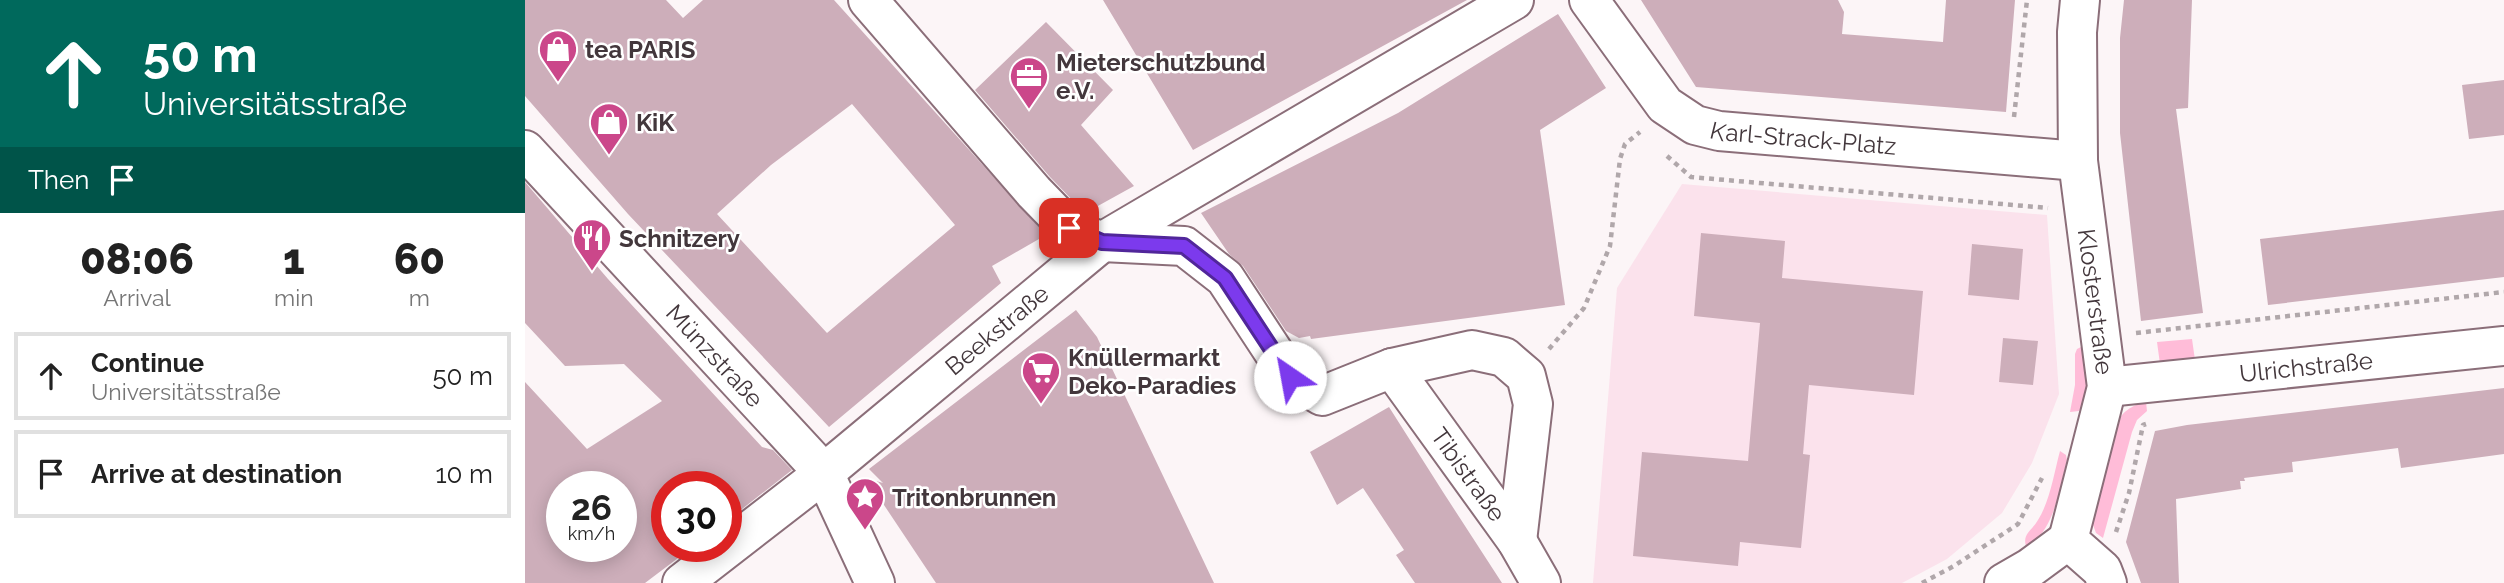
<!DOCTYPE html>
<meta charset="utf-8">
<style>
:root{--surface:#fff;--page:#f6f6f6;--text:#222;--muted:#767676;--line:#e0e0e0}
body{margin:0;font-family:Raleway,sans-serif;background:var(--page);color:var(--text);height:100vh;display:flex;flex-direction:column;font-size:26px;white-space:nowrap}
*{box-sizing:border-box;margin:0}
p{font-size:23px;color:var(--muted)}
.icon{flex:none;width:38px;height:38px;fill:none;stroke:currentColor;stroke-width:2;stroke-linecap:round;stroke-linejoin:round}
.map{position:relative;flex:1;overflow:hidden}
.details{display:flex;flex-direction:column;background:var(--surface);width:525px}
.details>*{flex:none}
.hud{background:#00695c;color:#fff;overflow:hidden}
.speed{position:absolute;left:21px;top:471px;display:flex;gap:14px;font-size:35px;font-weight:700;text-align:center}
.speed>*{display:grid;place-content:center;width:91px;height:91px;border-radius:50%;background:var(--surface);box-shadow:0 4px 18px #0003;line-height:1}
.speed small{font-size:18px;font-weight:400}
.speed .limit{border:10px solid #d22;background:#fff;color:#111}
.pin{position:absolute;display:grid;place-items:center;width:60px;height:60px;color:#fff;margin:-30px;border-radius:14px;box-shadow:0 4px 10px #0006}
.me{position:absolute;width:77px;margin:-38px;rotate:327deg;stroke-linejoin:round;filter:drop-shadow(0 0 5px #0008)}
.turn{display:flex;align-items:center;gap:24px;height:147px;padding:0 28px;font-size:32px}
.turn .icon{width:91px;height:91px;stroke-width:2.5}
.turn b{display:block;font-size:49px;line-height:60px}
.then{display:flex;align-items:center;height:66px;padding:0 28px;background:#0003;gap:14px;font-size:26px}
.eta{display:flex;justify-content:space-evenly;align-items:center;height:119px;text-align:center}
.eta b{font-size:42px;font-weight:800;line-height:49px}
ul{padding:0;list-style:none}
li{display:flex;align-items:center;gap:21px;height:88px;margin:0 14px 10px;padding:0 14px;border:4px solid var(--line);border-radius:0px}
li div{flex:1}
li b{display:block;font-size:26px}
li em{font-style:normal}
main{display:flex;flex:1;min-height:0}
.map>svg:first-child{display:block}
.built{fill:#fbe2ec}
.green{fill:#ffbcd8}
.building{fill:#cdaeba;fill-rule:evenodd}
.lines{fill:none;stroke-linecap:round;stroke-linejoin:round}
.street-casing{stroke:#8b6e79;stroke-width:42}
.path{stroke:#b0a7aa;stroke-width:4.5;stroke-dasharray:5 5;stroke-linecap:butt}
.street{stroke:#fff;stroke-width:38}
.route-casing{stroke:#51269a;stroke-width:18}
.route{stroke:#7c3aed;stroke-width:12}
.labels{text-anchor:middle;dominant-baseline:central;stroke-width:5;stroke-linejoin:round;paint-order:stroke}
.poi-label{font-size:24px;font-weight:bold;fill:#43373c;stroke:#fff;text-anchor:start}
.street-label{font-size:24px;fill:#43373c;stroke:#fff}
</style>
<main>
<section class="details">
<div class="hud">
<div class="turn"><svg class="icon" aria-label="ahead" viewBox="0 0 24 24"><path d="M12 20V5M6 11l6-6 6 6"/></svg><div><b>50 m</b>Universitätsstraße</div></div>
<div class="then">Then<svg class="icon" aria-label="arrive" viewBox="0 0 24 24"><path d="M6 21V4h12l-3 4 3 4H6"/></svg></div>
</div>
<div class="eta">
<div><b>08:06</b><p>Arrival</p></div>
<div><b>1</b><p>min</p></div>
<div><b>60</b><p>m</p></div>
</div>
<ul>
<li><svg class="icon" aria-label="ahead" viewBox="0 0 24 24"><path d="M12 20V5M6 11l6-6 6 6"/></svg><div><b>Continue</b><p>Universitätsstraße</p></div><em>50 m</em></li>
<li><svg class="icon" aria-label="arrive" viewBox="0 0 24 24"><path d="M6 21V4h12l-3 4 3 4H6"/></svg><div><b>Arrive at destination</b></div><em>10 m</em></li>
</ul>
</section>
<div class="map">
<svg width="1979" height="583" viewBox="0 0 1979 583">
<rect width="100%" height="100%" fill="#fcf5f7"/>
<!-- built -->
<path class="built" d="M1157,184l365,31 12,179 -27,69 -30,50 -55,46 -45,24h-309l24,-295z"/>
<!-- green -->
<path class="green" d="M1667,339l3,21 -35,4 -3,-22z
M1558,346c2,20 8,47 -4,65l-9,1 5,-27v-31l2,-5z
M1621,402l1,9 -10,9 -5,12 -29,106 -7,-5 -4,-11 23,-96c8,-15 15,-20 31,-24z
M1535,451l6,4 1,5c-9,34 -11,65 -40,89 -6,-15 4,-17 11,-29 12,-19 16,-47 22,-69z"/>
<!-- building -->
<path class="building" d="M0,0h141l17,18 20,-18h131l212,235 -54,31 9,17 -172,144 -201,-213 -103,-118zM327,104l103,121 -128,108 -110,-119 54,-49z
M578,0h364l-274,150z
M1116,0h197l6,12 -2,22 101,8 3,-42h69l-9,112 -310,-25z
M1599,0h68l-4,108 -12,1 27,204 -62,8 -21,-188v-95z
M1033,14l48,74 -66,42 25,175 -254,34 -1,-3 -11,2 -13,-7 -43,-65 -14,-12 -28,-41 197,-100z
M521,22l67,68 -32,35 53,61 -47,26 -5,-2 -32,-33 -75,-87z
M1979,80v55l-35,4 -7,-54z
M0,182l83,97 154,168 11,3 19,20 -50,39 -16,4v-27h-59v60h27l-49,37h-120v-201l62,67 75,-48 -38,-37 -59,2 -40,-43zM37,486h59v60h-59z
M1979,210v67l-236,28 -8,-66z
M1176,233l84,8 -3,37 141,13 -9,104 -105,-10 -6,69 7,1 -9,93 -61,-6 -2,24 -105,-10 9,-104 106,9 12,-138 -66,-7z
M1447,244l51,5 -4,51 -51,-5z
M551,310l21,27 117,246h-278l-70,-105 17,5 -14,-14z
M1478,338l35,3 -5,44 -34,-3z
M1979,388v66l-103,14 -3,-20 -106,14 1,10 -49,6 1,3h-5l1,8 -65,10 3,84h-38l-15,-41 29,-111 32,-6z
M864,407l54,85 59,91h-87l-19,-28 8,-5 -41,-62 -26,17 -27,-53z"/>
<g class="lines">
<!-- street casing -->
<g class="street-casing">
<g id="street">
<path d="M343,0l166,192 35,36 33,14 82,4 41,32 65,99 32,19 70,-28 80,-18 32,7 22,19 7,28 -16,137"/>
<path id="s1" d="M1064,0l76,105 30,20 24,6 359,30"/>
<path id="s2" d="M1555,0l-3,32 1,129 29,226 -39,153 34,30 5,13"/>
<path id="s3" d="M0,150l299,323 51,110"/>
<path id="s4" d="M867,368l125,173 24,42"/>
<path id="s5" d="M1582,387l397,-41"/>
<path id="s6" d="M157,583l142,-110 278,-231 412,-242"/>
<path d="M1479,583l26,-15 38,-28"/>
</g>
</g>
<!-- path -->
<path class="path" d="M1489,117l13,-117
M1142,156l24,21 357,31
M1611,333l368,-41
M1024,349l35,-41 26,-62 10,-87 5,-15 15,-12
M1591,532l13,-39 14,-68 3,-1
M1397,583l32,-17 64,-42 24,-46"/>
<!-- street -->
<use href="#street" class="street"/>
</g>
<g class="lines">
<!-- route casing -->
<g class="route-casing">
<path id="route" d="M544,228l33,14 82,4 41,32 65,99"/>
</g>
<!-- route -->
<use href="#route" class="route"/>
</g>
<!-- icons -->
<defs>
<g id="shop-pin" transform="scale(2.0125)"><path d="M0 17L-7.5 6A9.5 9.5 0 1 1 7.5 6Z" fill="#cb478a" stroke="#fff"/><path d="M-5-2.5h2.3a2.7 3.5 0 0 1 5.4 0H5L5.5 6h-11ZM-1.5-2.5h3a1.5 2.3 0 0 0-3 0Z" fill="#fff"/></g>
<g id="office-pin" transform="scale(2.0125)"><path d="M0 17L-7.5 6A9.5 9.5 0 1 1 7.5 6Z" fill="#cb478a" stroke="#fff"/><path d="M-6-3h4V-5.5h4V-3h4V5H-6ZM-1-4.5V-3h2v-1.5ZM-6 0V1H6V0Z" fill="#fff"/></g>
<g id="restaurant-pin" transform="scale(2.0125)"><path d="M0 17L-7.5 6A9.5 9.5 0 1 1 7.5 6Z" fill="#cb478a" stroke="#fff"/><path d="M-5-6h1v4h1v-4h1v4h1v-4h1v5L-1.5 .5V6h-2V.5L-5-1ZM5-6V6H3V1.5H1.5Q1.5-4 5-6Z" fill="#fff"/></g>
<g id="supermarket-pin" transform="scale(2.0125)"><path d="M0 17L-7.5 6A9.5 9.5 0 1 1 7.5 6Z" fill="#cb478a" stroke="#fff"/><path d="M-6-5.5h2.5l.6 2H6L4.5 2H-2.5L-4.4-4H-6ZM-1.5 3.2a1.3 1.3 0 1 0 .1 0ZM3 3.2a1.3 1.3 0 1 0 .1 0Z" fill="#fff"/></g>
<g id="sight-pin" transform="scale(2.0125)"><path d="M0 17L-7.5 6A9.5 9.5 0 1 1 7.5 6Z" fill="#cb478a" stroke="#fff"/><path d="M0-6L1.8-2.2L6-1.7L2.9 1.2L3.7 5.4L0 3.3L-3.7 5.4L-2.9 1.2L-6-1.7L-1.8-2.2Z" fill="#fff"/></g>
</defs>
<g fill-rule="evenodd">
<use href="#shop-pin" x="33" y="49"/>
<use href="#office-pin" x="504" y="76"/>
<use href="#shop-pin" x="84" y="122"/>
<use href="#restaurant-pin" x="67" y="238"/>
<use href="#supermarket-pin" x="516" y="371"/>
<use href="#sight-pin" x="340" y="497"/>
</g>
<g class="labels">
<!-- poi labels -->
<g class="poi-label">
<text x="60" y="49">tea PARIS</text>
<text x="531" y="62">Mieterschutzbund<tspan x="531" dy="28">e.V.</tspan></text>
<text x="111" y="122">KiK</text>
<text x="94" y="238">Schnitzery</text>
<text x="543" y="357">Knüllermarkt<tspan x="543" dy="28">Deko-Paradies</tspan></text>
<text x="367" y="497">Tritonbrunnen</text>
</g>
<!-- street labels -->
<g class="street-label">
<text stroke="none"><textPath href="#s1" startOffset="275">Karl-Strack-Platz</textPath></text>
<text stroke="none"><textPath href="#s2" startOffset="303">Klosterstraße</textPath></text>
<text stroke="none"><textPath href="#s6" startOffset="404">Beekstraße</textPath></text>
<text stroke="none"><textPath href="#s3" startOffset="280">Münzstraße</textPath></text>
<text stroke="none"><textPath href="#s5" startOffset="200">Ulrichstraße</textPath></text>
<text stroke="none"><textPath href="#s4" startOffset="131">Tibistraße</textPath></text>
</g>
</g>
</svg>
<div class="speed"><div>26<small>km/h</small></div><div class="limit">30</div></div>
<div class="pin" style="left:544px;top:228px;background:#d93025"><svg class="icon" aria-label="arrive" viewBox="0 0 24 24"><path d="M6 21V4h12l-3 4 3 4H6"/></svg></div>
<svg class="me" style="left:765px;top:377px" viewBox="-20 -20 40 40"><circle r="19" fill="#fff"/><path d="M0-13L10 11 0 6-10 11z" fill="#7c3aed"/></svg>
</div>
</main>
